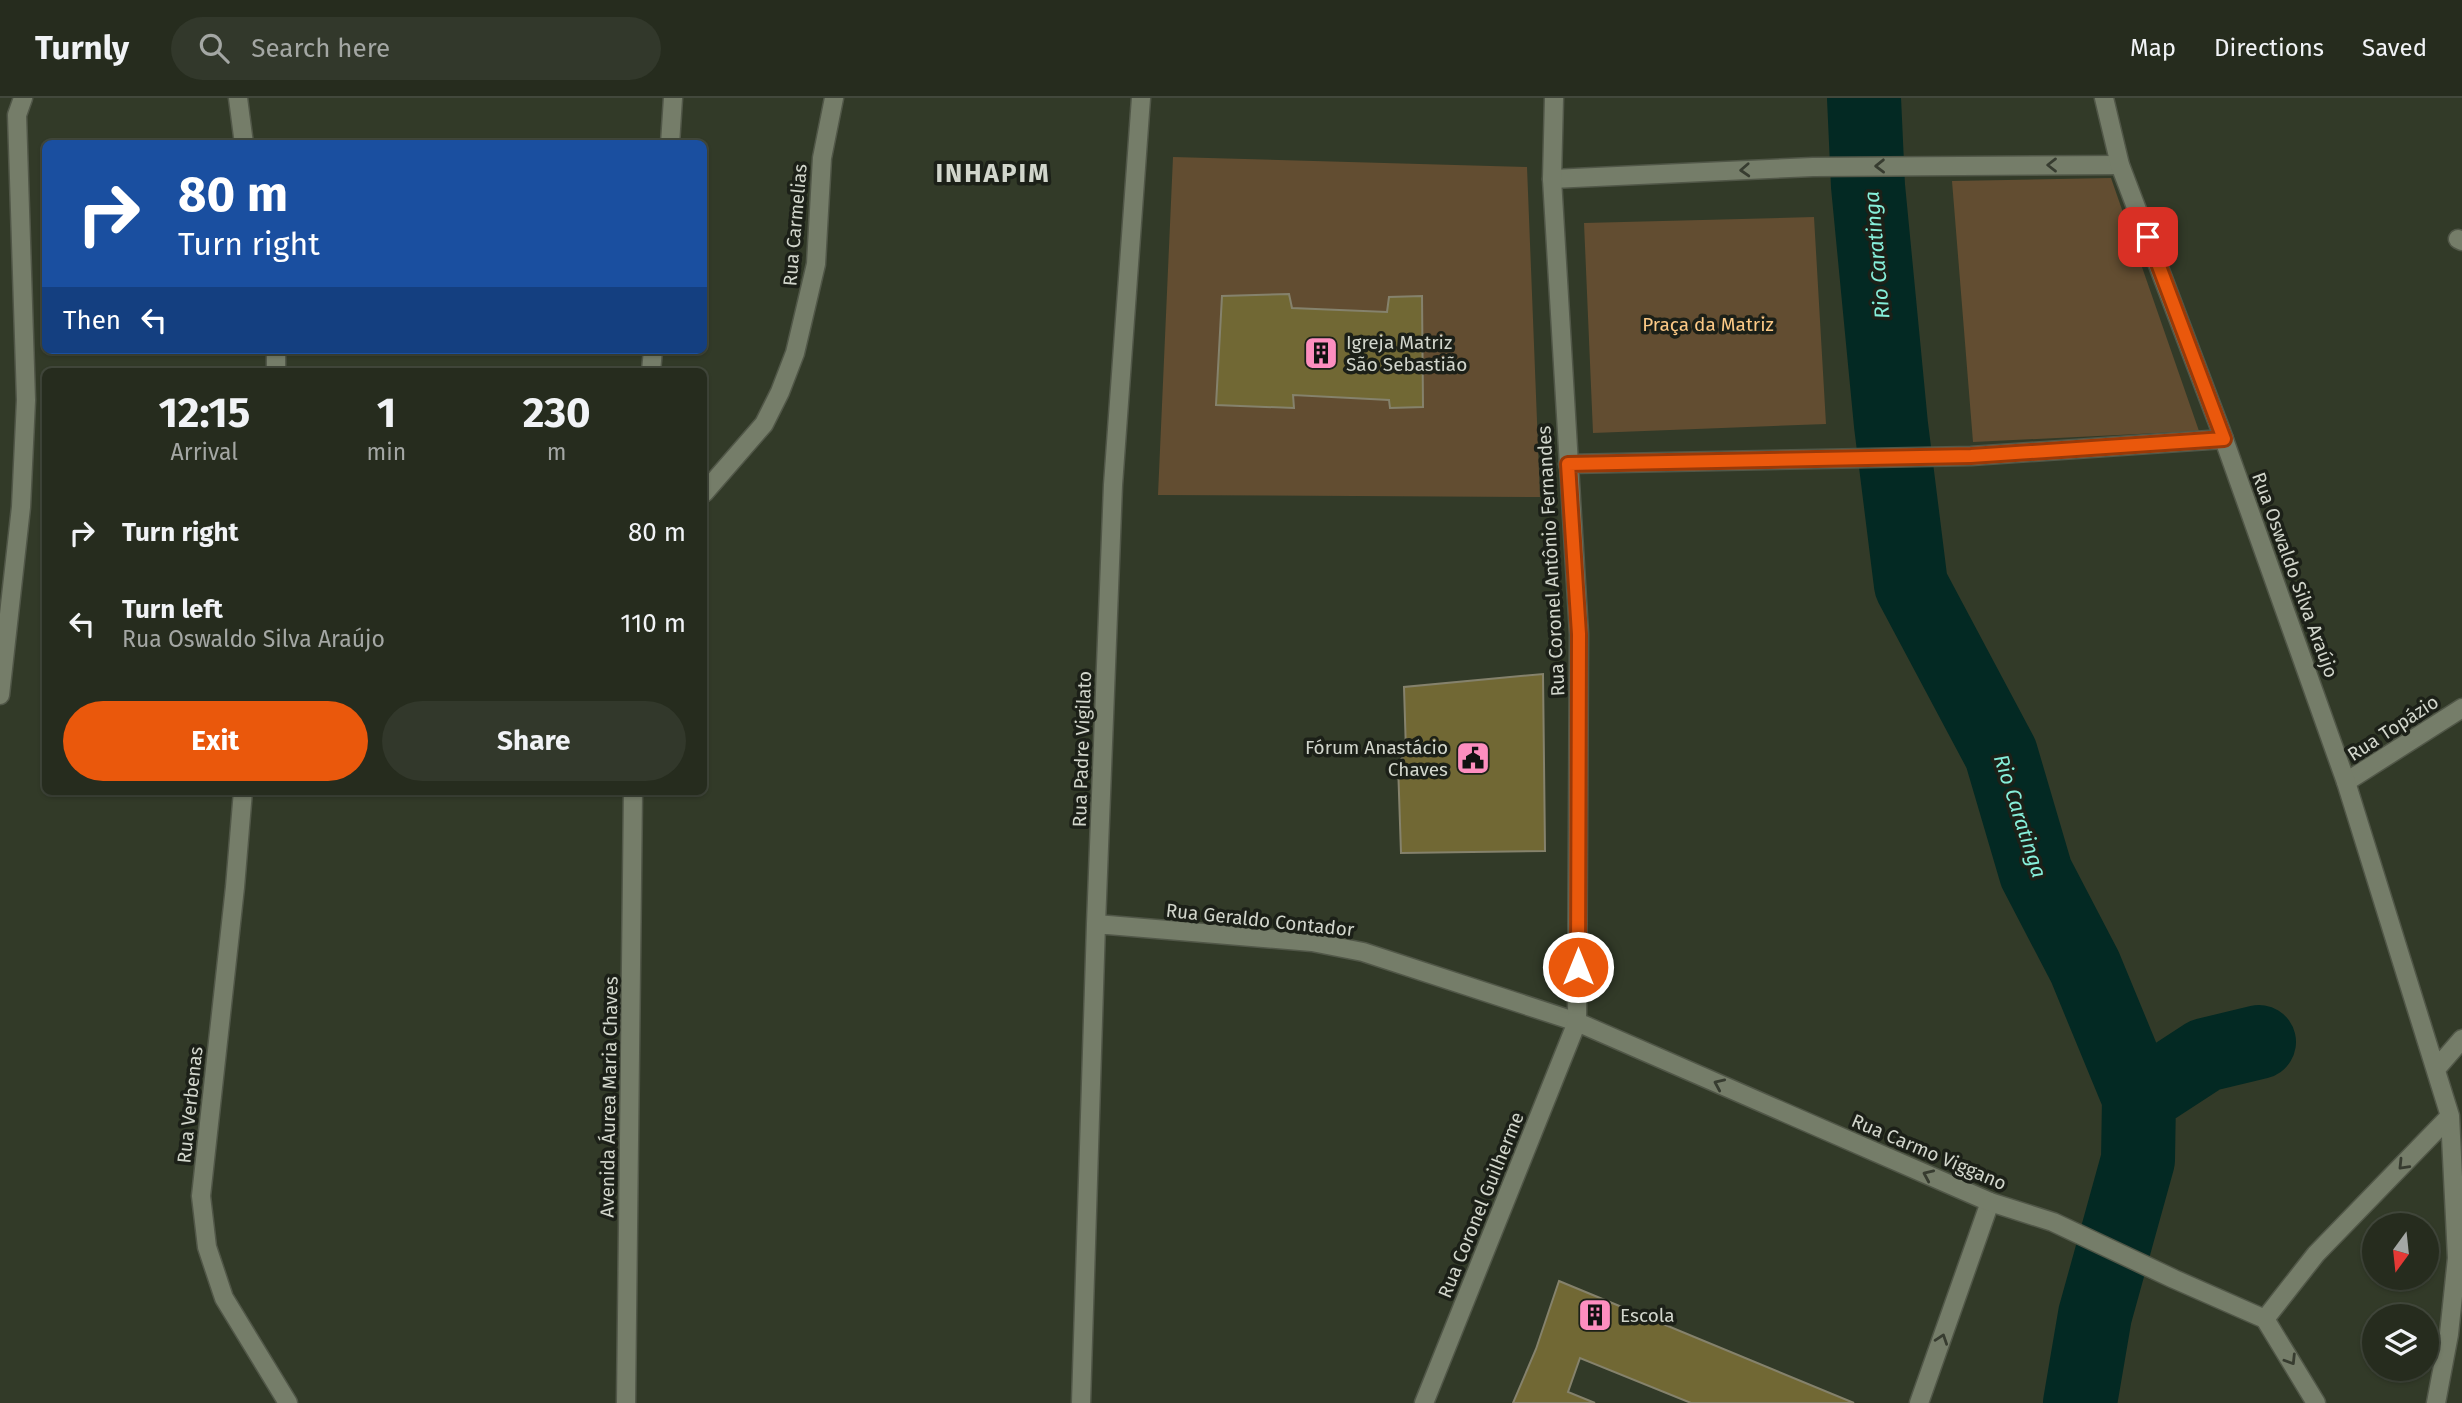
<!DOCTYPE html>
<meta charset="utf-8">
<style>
:root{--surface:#262c1e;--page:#32382b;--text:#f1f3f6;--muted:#a4a7a4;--line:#42483c;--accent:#ea580c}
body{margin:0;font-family:"Fira Sans",sans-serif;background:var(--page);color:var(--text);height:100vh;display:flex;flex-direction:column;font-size:26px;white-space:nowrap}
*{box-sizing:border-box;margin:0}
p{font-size:23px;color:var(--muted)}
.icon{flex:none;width:38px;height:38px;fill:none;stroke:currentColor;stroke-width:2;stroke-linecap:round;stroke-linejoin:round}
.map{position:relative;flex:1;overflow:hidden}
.sheet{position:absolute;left:42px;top:270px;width:665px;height:427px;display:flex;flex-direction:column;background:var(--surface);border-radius:10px;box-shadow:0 2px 5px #0004,0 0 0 2px var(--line)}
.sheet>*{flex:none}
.guide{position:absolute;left:42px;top:42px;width:665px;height:214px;border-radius:10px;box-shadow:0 2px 5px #0004,0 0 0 2px var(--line);background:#1a4fa0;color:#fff;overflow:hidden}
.needle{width:46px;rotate:195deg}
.fabs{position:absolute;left:2362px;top:1115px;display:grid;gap:14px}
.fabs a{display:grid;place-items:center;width:77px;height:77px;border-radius:50%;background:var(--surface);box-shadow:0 2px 5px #0004,0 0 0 2px var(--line);font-size:35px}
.pin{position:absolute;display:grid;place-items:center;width:60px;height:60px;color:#fff;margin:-30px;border-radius:14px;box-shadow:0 4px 10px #0006}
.me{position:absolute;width:77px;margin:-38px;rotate:0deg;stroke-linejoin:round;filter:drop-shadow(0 0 5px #0008)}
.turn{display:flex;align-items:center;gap:24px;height:147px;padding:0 21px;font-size:32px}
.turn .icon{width:91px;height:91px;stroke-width:2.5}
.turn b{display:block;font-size:49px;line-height:60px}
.then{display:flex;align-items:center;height:66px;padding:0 21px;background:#0003;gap:14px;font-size:26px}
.eta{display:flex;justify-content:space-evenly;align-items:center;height:119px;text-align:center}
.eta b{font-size:42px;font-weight:700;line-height:49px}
.primary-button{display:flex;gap:14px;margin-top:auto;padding:14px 21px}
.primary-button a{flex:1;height:80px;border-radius:42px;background:var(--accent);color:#fff;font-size:28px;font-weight:700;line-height:80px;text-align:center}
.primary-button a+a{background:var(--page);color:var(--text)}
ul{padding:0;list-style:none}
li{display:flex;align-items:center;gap:21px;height:91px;padding:0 21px}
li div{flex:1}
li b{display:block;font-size:26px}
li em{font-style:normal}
header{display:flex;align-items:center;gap:42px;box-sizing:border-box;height:98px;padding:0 35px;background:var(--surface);border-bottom:2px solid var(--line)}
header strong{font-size:33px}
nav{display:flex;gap:38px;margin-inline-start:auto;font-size:24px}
.search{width:490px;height:63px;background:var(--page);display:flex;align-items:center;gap:18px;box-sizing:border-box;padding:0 24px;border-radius:38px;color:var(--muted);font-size:26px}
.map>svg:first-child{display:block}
.green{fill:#624d31}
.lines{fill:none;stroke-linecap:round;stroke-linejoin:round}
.river{stroke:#032923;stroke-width:74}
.building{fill:#716834;stroke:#85826c;stroke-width:2}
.street-casing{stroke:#515748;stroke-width:21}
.secondary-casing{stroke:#515748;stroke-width:21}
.street{stroke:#757d69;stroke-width:18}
.secondary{stroke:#757d69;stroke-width:18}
.oneway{stroke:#373c30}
.route-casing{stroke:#983908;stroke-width:18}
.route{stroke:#ea580c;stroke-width:12}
.labels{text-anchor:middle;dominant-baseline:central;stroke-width:7;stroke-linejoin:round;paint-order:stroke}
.street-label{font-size:19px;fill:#d2d6cc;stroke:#1c2018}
.park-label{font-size:19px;fill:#fcc986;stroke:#1c2018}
.poi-label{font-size:19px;fill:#d2d6cc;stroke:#1c2018;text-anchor:start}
.water-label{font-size:21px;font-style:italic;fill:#86efda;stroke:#1c2018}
.district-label{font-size:26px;font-weight:bold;letter-spacing:2px;fill:#d2d6cc;stroke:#1c2018}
</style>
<header>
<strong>Turnly</strong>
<div class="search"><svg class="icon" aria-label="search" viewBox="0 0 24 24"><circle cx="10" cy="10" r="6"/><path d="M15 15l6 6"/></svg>Search here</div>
<nav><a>Map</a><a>Directions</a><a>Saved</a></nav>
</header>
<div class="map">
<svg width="2462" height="1305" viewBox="0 0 2462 1305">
<rect width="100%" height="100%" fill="#323a28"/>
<!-- green -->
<path class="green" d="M1173,59l354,10 13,330 -382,-2z
M2111,80l88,253 -226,11 -21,-261z
M1814,119l12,207 -233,9 -9,-210z"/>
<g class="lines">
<!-- river -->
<path class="river" d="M1864,0l4,88 23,239 20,160 90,169 35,119 49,94 54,131 -1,62 -43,155 -15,88
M2139,1000l66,-43 54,-13"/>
</g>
<!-- building -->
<path class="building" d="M1289,196l3,14 95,4 2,-15 33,-1 1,111 -33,1 -1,-8 -96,-5 1,13 -78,-3 6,-109z
M1543,576l2,177 -144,2 -3,-89 8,-12 -2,-65z
M1559,1183l295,122h-163l-111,-45 -12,34 27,11h-82l23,-54z"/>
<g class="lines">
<!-- street casing -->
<g class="street-casing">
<path id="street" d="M238,0l6,46
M670,46l3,-46
M1552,81l261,-12 307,-2
M2458,141l4,2
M276,252v21
M651,273l2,-21
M1568,366l403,-8 253,-17
M704,395l60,-69 16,-32 15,-39 21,-89 6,-106 12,-60
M0,597l21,-188 5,-107 -9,-285 6,-17
M2346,684l116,-74
M243,693l-8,96 -34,309 6,51 17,51 64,105
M1096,826l216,18 51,10 214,70
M626,1305l7,-612
M1081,1305l15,-479 17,-439 28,-387
M1919,1305l71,-201"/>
</g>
<!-- secondary casing -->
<g class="secondary-casing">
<path id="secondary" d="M2104,0l16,67 101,266 125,351 104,334 7,142 -8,76 -13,69
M1577,924l413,180 63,20 121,57 91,40
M2436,971l26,-30
M2265,1221l51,-65 134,-138
M2265,1221l51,84
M1424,1305l153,-381 2,-388 -27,-455 2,-81"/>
</g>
<!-- street -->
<use href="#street" class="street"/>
<!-- secondary -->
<use href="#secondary" class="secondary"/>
</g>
<!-- one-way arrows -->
<defs><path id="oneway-chevron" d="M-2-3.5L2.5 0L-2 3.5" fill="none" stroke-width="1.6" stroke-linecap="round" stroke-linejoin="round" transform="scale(1.75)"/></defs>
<g class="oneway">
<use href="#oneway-chevron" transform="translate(2052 67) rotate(-180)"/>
<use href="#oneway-chevron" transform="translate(1880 68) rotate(179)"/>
<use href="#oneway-chevron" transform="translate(1745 72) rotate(177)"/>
<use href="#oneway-chevron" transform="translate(1719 986) rotate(-156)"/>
<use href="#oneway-chevron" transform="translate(2403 1067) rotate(134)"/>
<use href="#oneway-chevron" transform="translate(1928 1077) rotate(-156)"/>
<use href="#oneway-chevron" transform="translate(1942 1241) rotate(-71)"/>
<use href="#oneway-chevron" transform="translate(2291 1262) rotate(58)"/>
</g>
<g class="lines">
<!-- route casing -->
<g class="route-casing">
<path id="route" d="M1578,869l1,-333 -11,-170 403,-8 253,-17 -76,-202"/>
</g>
<!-- route -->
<use href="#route" class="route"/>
</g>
<!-- icons -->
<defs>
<g id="building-square" transform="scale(1.75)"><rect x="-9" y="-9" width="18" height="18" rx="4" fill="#fd8ebf" stroke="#1c2018"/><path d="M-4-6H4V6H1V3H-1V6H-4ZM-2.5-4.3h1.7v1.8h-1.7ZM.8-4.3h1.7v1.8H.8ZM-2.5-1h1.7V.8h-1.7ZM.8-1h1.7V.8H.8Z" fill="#111"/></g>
<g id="civic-square" transform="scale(1.75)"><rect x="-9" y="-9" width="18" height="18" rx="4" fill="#fd8ebf" stroke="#1c2018"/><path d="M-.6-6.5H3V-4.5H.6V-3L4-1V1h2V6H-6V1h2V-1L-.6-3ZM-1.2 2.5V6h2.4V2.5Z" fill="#111"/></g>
</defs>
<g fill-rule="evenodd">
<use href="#building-square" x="1321" y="255"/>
<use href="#civic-square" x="1473" y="660"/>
<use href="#building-square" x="1595" y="1217"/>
</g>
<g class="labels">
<!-- street labels -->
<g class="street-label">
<text transform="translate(795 127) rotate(-85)">Rua Carmelias</text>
<text transform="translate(1551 463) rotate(-93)">Rua Coronel Antônio Fernandes</text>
<text transform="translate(2295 477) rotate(70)">Rua Oswaldo Silva Araújo</text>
<text transform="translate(2393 630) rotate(-33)">Rua Topázio</text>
<text transform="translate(1082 651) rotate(-88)">Rua Padre Vigilato</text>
<text transform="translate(1260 822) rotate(6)">Rua Geraldo Contador</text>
<text transform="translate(609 999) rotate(-89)">Avenida Áurea Maria Chaves</text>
<text transform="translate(190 1007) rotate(-84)">Rua Verbenas</text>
<text transform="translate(1929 1054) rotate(23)">Rua Carmo Viggano</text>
<text transform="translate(1481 1107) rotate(-68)">Rua Coronel Guilherme</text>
</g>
<!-- park labels -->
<g class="park-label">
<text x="1708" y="226">Praça da Matriz</text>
</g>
<!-- poi labels -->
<g class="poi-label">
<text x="1346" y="244">Igreja Matriz<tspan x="1346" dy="22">São Sebastião</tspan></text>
<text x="1448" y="649" text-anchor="end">Fórum Anastácio<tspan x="1448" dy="22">Chaves</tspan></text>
<text x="1620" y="1217">Escola</text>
</g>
<!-- water labels -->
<g class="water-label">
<text transform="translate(1877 157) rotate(-95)">Rio Caratinga</text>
<text transform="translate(2020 718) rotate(72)">Rio Caratinga</text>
</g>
<!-- district labels -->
<g class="district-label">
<text x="993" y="75">INHAPIM</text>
</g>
</g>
</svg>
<div class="fabs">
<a><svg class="needle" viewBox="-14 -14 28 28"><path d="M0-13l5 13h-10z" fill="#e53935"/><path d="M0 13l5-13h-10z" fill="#a4a7a4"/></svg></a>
<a><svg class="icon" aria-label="layers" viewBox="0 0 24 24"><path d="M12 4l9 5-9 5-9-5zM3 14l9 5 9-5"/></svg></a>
</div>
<div class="pin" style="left:2148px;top:139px;background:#d93025"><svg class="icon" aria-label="arrive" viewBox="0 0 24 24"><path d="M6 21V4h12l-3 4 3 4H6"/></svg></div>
<svg class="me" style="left:1578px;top:869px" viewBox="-20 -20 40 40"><circle r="17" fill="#ea580c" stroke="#fff" stroke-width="3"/><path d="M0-11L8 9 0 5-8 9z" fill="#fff"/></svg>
<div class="guide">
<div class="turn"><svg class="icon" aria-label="right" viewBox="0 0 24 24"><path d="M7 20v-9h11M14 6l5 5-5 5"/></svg><div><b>80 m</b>Turn right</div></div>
<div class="then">Then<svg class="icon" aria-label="left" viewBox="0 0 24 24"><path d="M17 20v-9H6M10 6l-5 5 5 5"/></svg></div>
</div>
<section class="sheet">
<div class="eta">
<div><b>12:15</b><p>Arrival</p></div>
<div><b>1</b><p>min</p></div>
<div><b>230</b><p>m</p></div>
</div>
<ul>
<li><svg class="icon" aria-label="right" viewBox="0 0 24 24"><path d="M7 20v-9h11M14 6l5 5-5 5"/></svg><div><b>Turn right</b></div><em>80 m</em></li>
<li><svg class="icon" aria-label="left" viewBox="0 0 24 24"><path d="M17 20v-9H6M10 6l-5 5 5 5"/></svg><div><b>Turn left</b><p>Rua Oswaldo Silva Araújo</p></div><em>110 m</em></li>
</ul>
<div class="primary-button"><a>Exit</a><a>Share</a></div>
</section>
</div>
